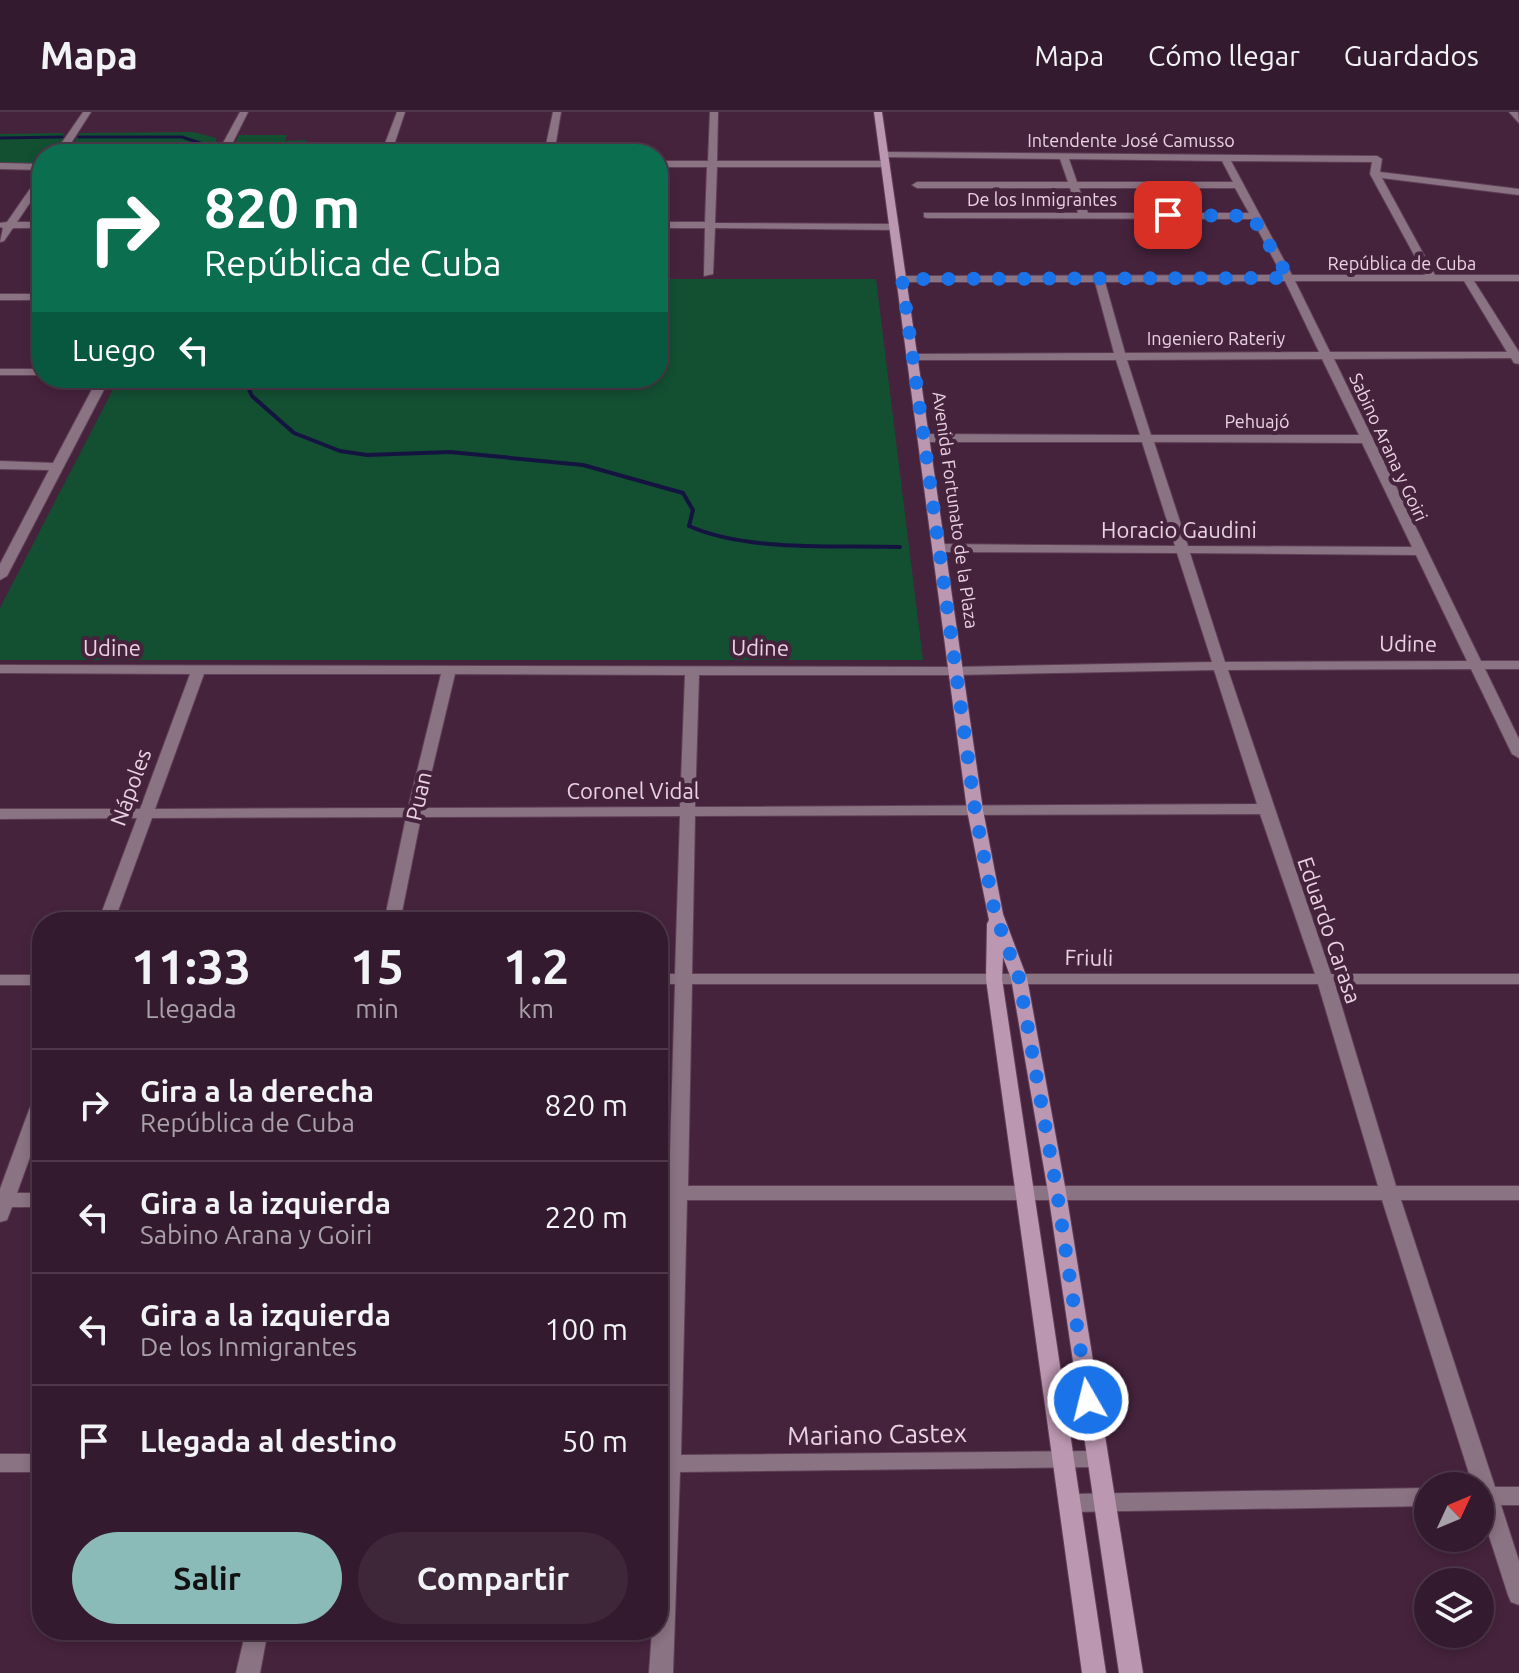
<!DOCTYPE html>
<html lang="es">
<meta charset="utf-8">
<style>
:root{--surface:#341a2e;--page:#3f273a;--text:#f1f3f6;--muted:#a9a1aa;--line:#4e384a;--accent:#8bbbb9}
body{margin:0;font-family:Ubuntu,sans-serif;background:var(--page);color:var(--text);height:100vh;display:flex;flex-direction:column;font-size:30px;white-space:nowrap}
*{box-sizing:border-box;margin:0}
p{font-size:26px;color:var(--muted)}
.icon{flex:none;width:44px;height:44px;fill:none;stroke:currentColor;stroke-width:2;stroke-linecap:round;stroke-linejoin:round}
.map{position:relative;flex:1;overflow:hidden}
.side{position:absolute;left:32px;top:800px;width:636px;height:728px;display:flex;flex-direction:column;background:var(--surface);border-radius:32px;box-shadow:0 4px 12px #0003,0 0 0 2px var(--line)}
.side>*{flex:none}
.guide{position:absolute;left:32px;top:32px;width:636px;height:244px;border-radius:32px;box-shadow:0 4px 12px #0003,0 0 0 2px var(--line);background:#0b6e4f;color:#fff;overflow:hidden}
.needle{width:52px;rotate:46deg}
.tools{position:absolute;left:1414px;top:1360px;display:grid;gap:16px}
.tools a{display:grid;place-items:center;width:80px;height:80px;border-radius:50%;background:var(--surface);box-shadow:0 4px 12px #0003,0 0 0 2px var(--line);font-size:40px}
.pin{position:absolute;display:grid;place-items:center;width:68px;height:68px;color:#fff;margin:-34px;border-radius:16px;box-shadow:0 4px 12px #0006}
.me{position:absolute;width:88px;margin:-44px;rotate:352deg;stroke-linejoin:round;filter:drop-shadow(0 0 6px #0008)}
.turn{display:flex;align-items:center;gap:28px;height:168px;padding:0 40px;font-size:36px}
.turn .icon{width:104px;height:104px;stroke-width:2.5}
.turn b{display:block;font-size:56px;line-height:68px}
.then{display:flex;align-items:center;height:76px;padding:0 40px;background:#0003;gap:16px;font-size:30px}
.eta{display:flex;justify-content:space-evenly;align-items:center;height:136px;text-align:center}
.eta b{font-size:48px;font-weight:600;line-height:56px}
.primary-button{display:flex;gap:16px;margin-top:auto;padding:16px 40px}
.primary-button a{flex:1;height:92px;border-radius:48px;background:var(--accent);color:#111;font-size:32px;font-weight:600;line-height:92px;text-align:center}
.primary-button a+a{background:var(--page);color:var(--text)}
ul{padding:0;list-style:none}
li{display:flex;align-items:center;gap:24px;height:112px;padding:0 40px;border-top:2px solid var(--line)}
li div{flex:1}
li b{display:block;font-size:30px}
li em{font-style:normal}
header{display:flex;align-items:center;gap:48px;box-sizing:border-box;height:112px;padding:0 40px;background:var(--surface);border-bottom:2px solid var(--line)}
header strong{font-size:38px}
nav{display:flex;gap:44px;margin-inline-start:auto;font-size:28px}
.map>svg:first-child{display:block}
.green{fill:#135032}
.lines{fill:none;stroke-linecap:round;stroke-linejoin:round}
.stream-far1{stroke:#151441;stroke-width:3}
.stream{stroke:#151441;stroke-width:4}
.street-casing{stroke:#603f57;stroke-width:2}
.secondary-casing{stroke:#603f57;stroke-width:2}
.street{fill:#8a7383;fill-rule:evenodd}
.secondary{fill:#bc97b1;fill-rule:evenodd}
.route{stroke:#1a73e8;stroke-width:14;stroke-dasharray:0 25.2}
.labels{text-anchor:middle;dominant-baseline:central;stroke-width:8;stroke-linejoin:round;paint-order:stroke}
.far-street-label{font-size:18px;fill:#e9d2e1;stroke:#46233d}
.street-label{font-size:22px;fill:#e9d2e1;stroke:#46233d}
.near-street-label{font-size:26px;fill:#e9d2e1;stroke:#46233d}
</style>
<header>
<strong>Mapa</strong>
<nav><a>Mapa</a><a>Cómo llegar</a><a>Guardados</a></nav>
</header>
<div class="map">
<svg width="1519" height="1561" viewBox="0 0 1519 1561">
<rect width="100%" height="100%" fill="#46233d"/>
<!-- green -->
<path class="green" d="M193,20l23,6 1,7 -5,9h-146l14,-21z
M63,21l1,7 -9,14h-13v9l-42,1v-30z
M239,23h48l-2,6 22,-1 -6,14h-70z
M658,167h218l47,381h-923v-52l119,-230h539z"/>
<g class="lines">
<!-- stream-far1 -->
<path class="stream-far1" d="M79,25h103l33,11
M0,26l62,-1
M232,41l3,1"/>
<!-- stream -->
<path class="stream" d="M244,266l8,18 42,37 46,18 27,4 83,-3 133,13 100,28 10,17 -4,16c58,26 148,19 211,21"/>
<!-- street casing -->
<g class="street-casing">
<path id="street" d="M83,0h8l-27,42h-10z
M240,0h8l-21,42h-10z
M397,0h8l-14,42h-10z
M553,0h8l-7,42h-10z
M710,0h8l-1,49h168l5,3 -5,3h-168l-2,56 179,1 5,3 -5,3 -179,-2 -2,46 -9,2 1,-48h-47v-6h47l2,-55h-49v-6h50z
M1509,0h9l1,11z
M884,40l493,4 5,3 -2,13 139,17v6l-137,-17 53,97h84v6h-45l45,71v12l-5,-1 -3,-5 -177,1 147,302h38v8h-34l34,70v19l-7,-4 -41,-85 -243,1 103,304h188v10h-184l61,202h123v14h-118l94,287h24v18h-18l18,56v44l-8,-3 -3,-7 -28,-87v-22h-7l-91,-286h-695l-6,255 415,-4 8,2 3,6 -3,6 -8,2 -416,5 -7,201h-24l3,-43h6v-175l11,-255h-11v-14h11l6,-202h-17v-10h17l5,-158 -259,1 -21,105h-16l22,-105 -254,1 -38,104h-16l39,-104 -137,1v-10h140l50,-135 -190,-1v-8l956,2 256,-5 -35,-109 -237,-1 -6,-4 6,-4 235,2 -33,-104h-218l-6,-4 6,-4 216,1 -24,-75h-203l-6,-3 6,-3 201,-1 -19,-71h-193l-5,-3 5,-3 380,-1 -30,-56 -325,-1 -3,-1v-4h154l-8,-25h-153l-5,-3 5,-3h151l-8,-23 -179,-2v-4zM1069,47l153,2 11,21h-156zM1231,49l141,1 -2,12 55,101h-133zM1079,76h156l14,25h-161zM1285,169l34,71 -194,1 -20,-71zM1295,169h169l43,71h-177zM1322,247l37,76h-208l-24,-75zM1154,330l208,1 50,104 -224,-1zM1190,441l226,2 51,106 -242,1zM1214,558l43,134 -562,3 4,-132h257zM204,562h237l-33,134 -253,1zM455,562l230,1 -5,132 -257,1zM1260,702l55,160h-623l3,-158zM692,872h626l60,202h-690z
M0,51l42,1v6l-42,-1z
M42,63v10l-25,37h25v6h-29l-9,13 -4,1 3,-14 -3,-1v-4l7,-1 32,-46z
M0,182h42v6h-42z
M0,257h42v6h-42z
M98,266h12l-103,198 -7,4v-16l49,-94 -49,-1v-8l53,2z
M0,863h42v10h-42z
M42,981v31l-25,69h25v14h-30l-5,13 -7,2v-33l33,-90 3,-4z
M0,1342h42v18h-42z
M1428,1376v18l-358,6 -8,-3 -3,-6 3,-6 8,-3z
M246,1518h22l-8,43h-24z"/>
</g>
<!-- secondary casing -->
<g class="secondary-casing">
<path id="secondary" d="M874,0h8l101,698 20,104 24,64 39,214 77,481h-24l-71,-481 -37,-214 -8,-21 -1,22 104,694h-24l-96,-694 1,-55 2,-4 -22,-110z"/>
</g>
<!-- street -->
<use href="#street" class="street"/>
<!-- secondary -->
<use href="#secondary" class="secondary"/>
</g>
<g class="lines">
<!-- route -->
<path class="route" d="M1088,1288l-31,-208 -38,-214 -24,-64 -20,-104 -73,-531 387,-1 -37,-62 -84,-1"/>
</g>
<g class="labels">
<!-- far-street labels -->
<g class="far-street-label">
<text x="1131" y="28">Intendente José Camusso</text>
<text x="1042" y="87">De los Inmigrantes</text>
<text x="1402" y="151">República de Cuba</text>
<text x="1216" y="226">Ingeniero Rateriy</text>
<text x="1257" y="309">Pehuajó</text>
<text transform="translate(1389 335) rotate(65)">Sabino Arana y Goiri</text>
<text transform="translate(956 398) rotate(82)">Avenida Fortunato de la Plaza</text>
</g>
<!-- street labels -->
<g class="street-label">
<text x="1179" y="417">Horacio Gaudini</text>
<text transform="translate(1408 531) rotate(1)">Udine</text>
<text x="112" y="535">Udine</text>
<text transform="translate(760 535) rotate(1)">Udine</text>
<text transform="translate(130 675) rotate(-70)">Nápoles</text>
<text x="633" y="678">Coronel Vidal</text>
<text transform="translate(418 684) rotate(-77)">Puan</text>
<text transform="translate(1330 818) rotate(71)">Eduardo Carasa</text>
<text transform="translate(1089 845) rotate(1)">Friuli</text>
</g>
<!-- near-street labels -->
<g class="near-street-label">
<text transform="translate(877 1322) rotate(-1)">Mariano Castex</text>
</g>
</g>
</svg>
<div class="tools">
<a><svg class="needle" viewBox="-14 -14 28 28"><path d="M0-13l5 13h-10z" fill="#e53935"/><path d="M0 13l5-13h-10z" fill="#a9a1aa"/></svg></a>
<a><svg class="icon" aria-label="layers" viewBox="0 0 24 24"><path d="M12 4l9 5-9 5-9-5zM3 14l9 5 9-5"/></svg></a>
</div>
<div class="pin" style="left:1168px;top:103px;background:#d93025"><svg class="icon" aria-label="arrive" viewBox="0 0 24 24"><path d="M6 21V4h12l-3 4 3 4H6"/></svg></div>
<svg class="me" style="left:1088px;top:1288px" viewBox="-20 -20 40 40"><circle r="17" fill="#1a73e8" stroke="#fff" stroke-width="3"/><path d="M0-11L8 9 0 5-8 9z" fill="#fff"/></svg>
<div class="guide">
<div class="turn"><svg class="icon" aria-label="right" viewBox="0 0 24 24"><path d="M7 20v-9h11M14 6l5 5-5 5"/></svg><div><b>820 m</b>República de Cuba</div></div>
<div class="then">Luego<svg class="icon" aria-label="left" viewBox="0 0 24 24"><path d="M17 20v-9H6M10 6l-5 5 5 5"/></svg></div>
</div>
<section class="side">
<div class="eta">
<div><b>11:33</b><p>Llegada</p></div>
<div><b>15</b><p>min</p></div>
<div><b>1.2</b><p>km</p></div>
</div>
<ul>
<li><svg class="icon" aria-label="right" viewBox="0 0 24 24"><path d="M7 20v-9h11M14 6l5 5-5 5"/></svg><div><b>Gira a la derecha</b><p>República de Cuba</p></div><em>820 m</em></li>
<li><svg class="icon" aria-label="left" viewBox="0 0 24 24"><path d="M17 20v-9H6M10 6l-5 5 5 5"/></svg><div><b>Gira a la izquierda</b><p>Sabino Arana y Goiri</p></div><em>220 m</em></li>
<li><svg class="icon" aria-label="left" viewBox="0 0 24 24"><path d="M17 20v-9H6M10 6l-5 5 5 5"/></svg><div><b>Gira a la izquierda</b><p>De los Inmigrantes</p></div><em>100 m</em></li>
<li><svg class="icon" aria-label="arrive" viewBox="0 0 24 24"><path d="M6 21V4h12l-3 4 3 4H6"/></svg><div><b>Llegada al destino</b></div><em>50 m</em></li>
</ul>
<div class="primary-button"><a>Salir</a><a>Compartir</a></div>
</section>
</div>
